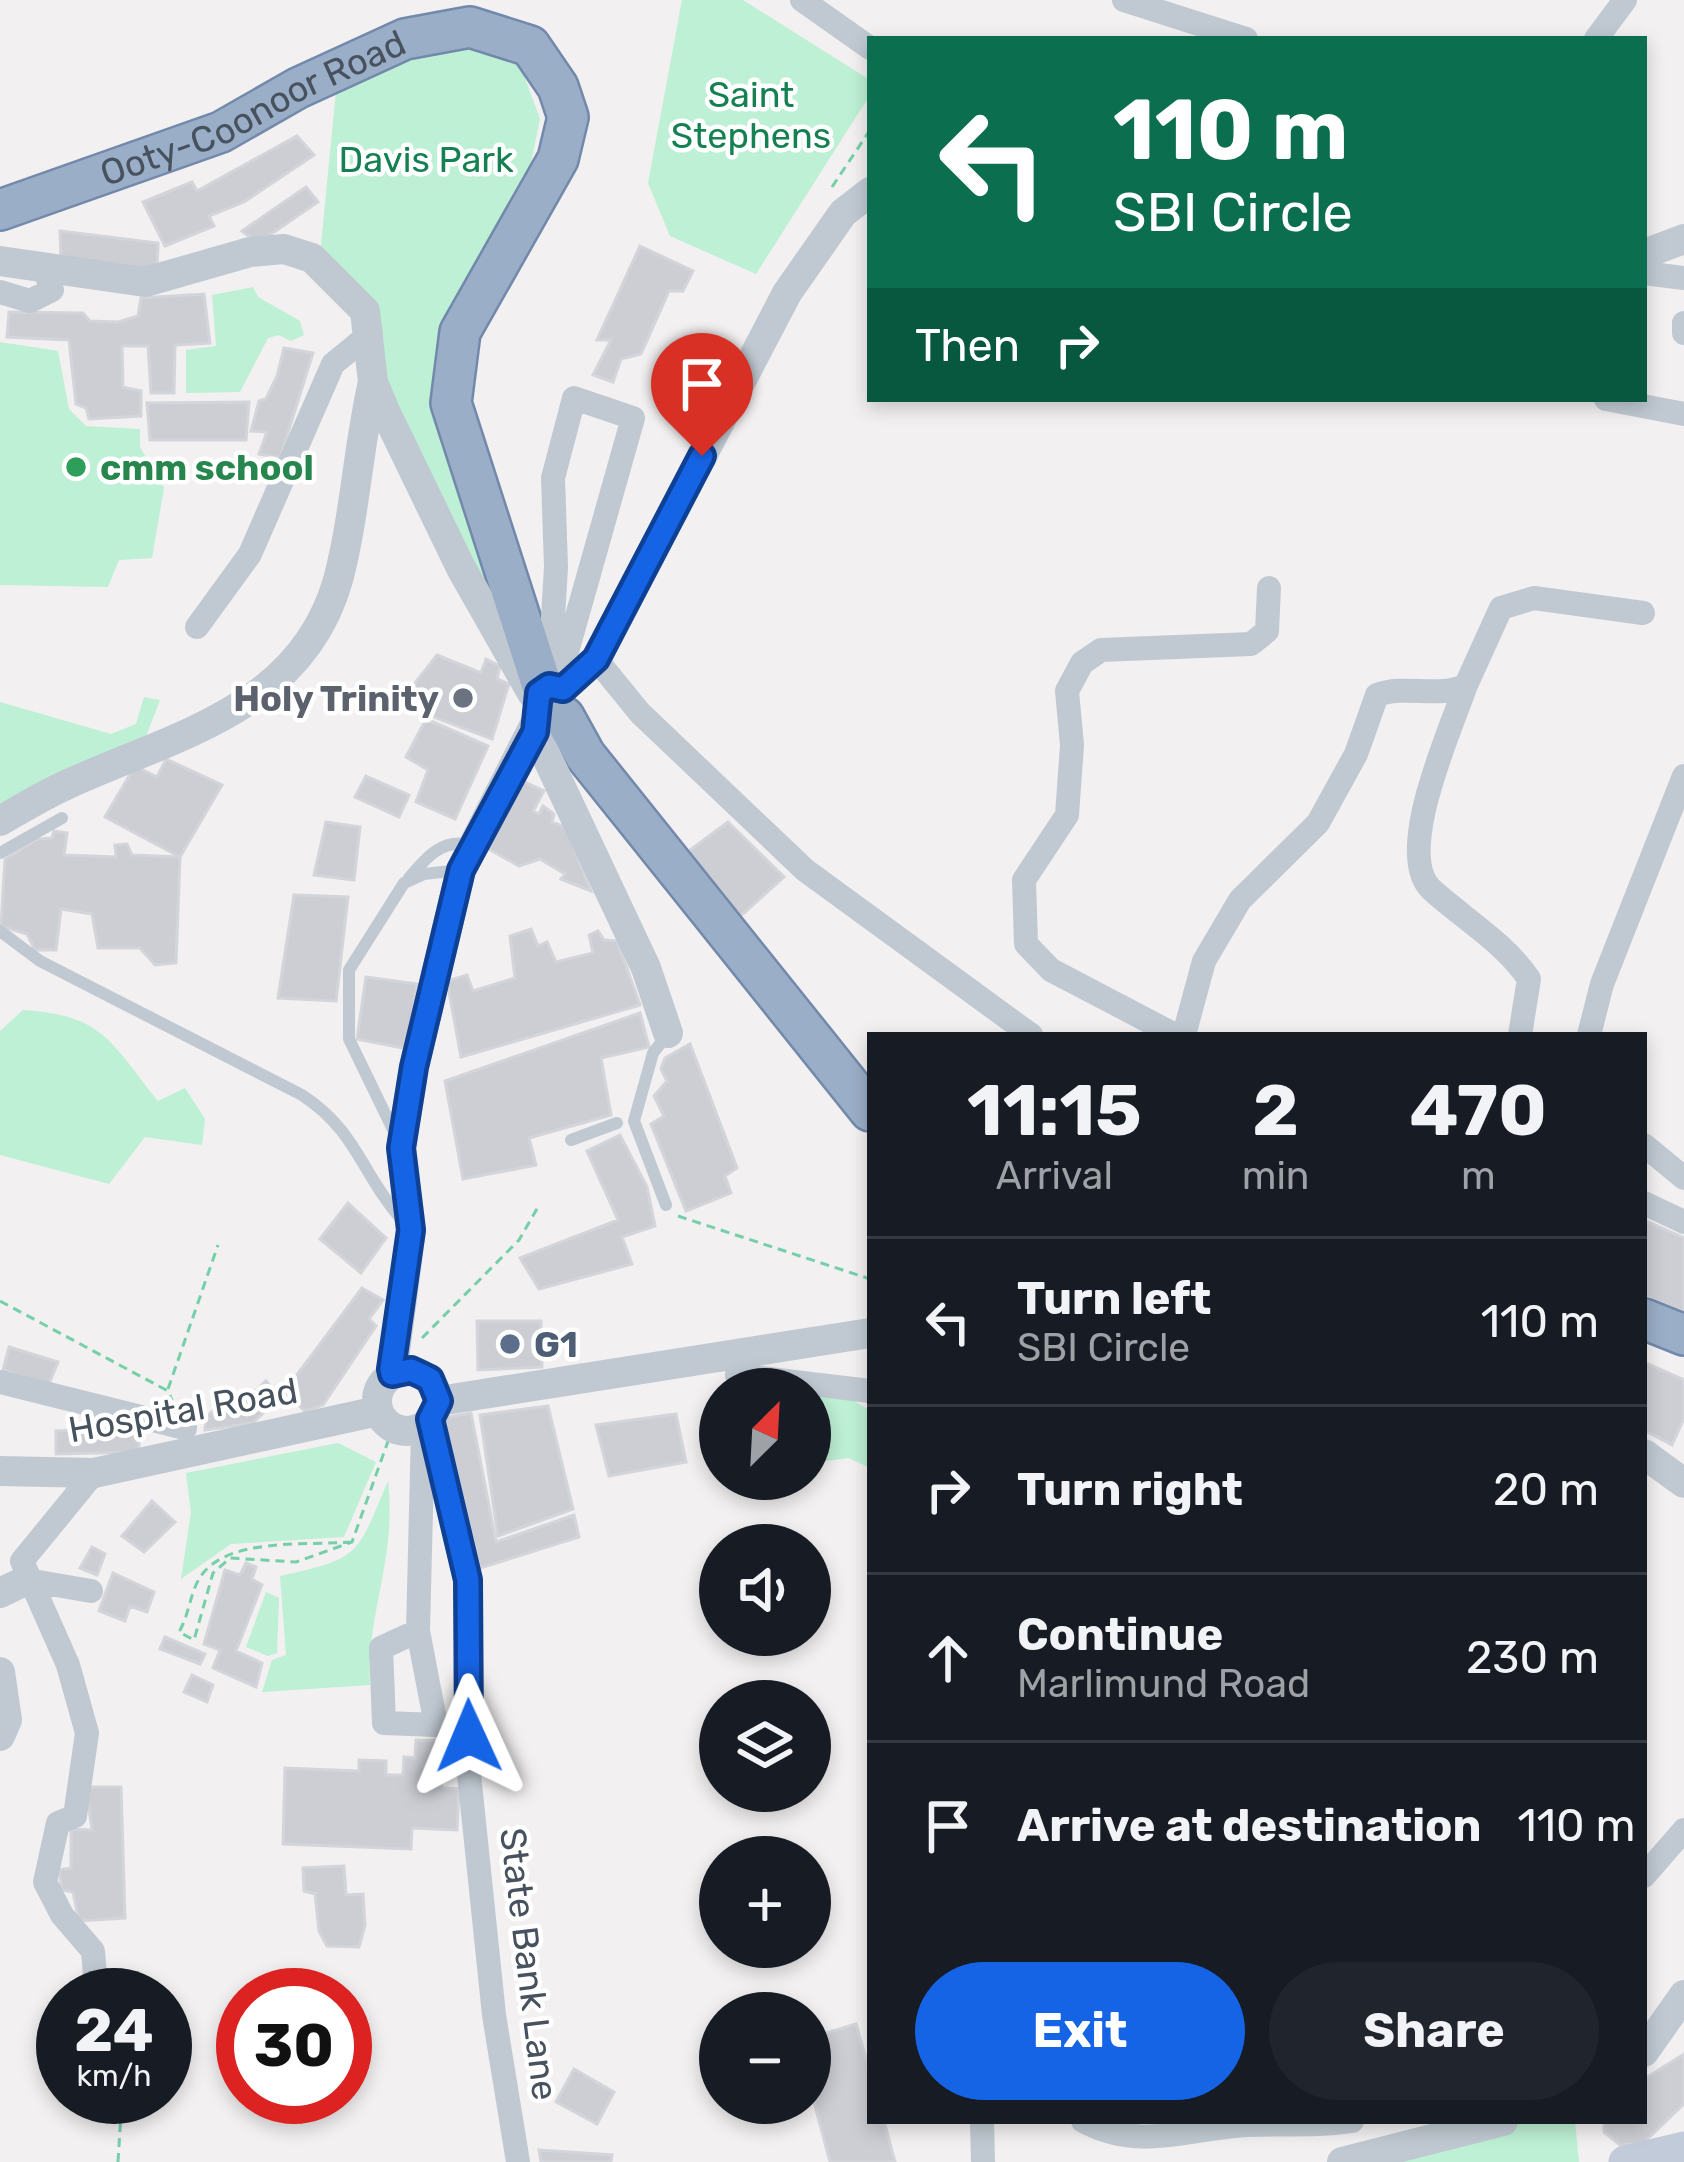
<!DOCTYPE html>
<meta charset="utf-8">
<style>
:root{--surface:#171b24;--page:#20242c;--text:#f1f3f6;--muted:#9ea1a6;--line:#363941;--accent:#1664e6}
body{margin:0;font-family:Rubik,sans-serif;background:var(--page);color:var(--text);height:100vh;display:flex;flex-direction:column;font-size:45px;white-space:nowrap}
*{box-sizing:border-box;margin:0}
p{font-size:39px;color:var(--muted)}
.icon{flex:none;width:66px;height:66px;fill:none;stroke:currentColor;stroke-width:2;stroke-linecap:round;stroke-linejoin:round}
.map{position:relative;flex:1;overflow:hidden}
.panel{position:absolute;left:867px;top:1032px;width:780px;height:1092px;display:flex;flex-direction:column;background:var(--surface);border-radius:0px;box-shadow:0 6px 18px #0003}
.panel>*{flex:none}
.guide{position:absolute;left:867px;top:36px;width:780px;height:366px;border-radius:0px;box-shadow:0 6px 18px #0003;background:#0b6e4f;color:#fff;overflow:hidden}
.needle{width:78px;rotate:24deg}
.controls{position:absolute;left:699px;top:1368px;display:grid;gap:24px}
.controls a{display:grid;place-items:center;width:132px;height:132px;border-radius:50%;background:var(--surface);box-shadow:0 6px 18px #0003;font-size:60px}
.speed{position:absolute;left:36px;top:1968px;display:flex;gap:24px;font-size:60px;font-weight:700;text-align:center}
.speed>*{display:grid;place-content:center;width:156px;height:156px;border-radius:50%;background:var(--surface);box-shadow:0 6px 18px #0003;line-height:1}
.speed small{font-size:30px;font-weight:400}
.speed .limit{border:18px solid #d22;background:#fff;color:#111}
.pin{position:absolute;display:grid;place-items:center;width:102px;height:102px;color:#fff;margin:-123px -51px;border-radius:50% 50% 50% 0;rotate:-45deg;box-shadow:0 0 12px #0007}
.pin .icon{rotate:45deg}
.me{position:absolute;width:132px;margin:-66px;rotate:359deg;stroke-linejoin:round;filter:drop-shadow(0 0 9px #0008)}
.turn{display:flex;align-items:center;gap:42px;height:252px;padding:0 48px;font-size:54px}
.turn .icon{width:156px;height:156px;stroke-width:2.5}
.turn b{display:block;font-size:84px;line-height:102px}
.then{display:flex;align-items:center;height:114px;padding:0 48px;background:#0003;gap:24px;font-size:45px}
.eta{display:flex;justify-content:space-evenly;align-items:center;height:204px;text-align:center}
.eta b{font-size:72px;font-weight:700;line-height:84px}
.button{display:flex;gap:24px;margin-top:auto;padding:24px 48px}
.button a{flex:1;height:138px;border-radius:72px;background:var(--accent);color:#fff;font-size:48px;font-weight:700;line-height:138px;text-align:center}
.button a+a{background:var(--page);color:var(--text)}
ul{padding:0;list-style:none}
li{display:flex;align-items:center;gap:36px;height:168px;padding:0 48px;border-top:3px solid var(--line)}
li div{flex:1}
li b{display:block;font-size:45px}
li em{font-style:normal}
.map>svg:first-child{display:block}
.green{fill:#bdf0d4}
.building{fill:#ccced4;stroke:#d3d5db;stroke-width:3}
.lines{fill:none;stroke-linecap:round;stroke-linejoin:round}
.trunk-casing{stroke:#7289ab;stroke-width:44}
.path{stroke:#75cfa8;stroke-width:3;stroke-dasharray:9 6;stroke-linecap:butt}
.service{stroke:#c0c9d2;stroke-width:12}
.minor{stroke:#c0c9d2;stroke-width:24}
.tertiary{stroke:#c0c9d2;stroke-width:30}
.secondary{stroke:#c2cbd9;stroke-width:33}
.trunk{stroke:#9aaec7;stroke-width:39}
.route-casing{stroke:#0e4196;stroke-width:30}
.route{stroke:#1664e6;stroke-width:21}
.leisure-dot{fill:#2e9e5b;stroke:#fff;stroke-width:4.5}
.worship-dot{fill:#6b7280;stroke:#fff;stroke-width:4.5}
.service-dot{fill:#5c6f8a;stroke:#fff;stroke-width:4.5}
.labels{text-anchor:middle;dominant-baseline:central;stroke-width:9;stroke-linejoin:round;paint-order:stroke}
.park-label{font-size:36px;fill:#158152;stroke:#fff}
.street-label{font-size:36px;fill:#47525e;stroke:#fff}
.leisure-label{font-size:36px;font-weight:bold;fill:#27864d;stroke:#fff;text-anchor:start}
.worship-label{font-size:36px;font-weight:bold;fill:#5b616d;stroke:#fff;text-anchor:end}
.service-label{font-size:36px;font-weight:bold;fill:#4e5e75;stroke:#fff;text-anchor:start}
</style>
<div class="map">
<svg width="1684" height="2162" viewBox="0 0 1684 2162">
<rect width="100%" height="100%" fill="#f2f0f0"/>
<!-- green -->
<path class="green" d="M682,0h61l127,80v15l-114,179 -86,-38 -22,-53z
M448,44l66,4 26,71 -9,44 -74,150 48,302 -13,-14 -112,-219 2,-39 -62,-88 16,-164z
M253,287l5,10 42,24 4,14 -13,6 -12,-6 -11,3 -28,54 -54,1v-43l30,-4 -4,-51z
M0,342l58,9 11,58 17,17 54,3v18l24,41 -12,70 -33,2 -11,27 -108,-2z
M144,697l16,3 -15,39 -145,67v-104l111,32 25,-10z
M23,1010c81,5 87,32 135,91l27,-13 20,31 -3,26 -57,-8 -36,47 -109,-29v-124z
M810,1396l43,4 16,10 1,58 -21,-10 -39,5z
M338,1443l38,19 -32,75 -113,7 -50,35 10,-67 -5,-39z
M388,1481c9,78 -22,133 -18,204l-108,7 10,-32 14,-5 -6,-79c82,-18 76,-20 108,-95z
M266,1592l13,6 -2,55 -9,3 -22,-9z
M1503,2121h72l4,41h-220z"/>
<!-- building -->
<path class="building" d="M297,136l17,19 -70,47 -35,14 5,10 -49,20 -22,-44 49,-20 5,9z
M306,187l12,15 -60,41 -16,-12z
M60,231l98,12 -1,27 -96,-7z
M640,246l53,25 -10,20h-14l-28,63 -20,5 -8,23 -20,-7 18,-35h-14z
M204,294l6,49 -35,2 -1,48h-23l-3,-47h-26l1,41 18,4v25l-52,3 -3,-11 -10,-4 -7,-64 -62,-3 2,-25 74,1 7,8 28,1 20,-6 3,-18z
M284,348l29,5 -33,105 -21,-4 8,-22 -16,-1 8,-30 7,-2 11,-23z
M249,402l-3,38h-96l-3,-37z
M437,655l44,18 5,-14 14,7 -3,13 12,5 -17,55 -74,-28 -3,-28z
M426,719l62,27 -33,73 -39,-17 12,-32 -22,-13z
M166,759l56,26 -42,72 -75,-40 30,-51 22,11z
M366,776l43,19 -10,22 -44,-20z
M523,781l21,10 -11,20 6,3 4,-8 11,8 -2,8 14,6 25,63 -30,-12 4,-5 -25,-15 -21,7 -32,-18z
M326,822l34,5 -6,53 -40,-5z
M728,822l56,55 -48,43 -54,-64z
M54,831l13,2 -3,22 52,2 -1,-12 12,-1 5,11 48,2 -4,106 -21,2 -15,-17h-42l-6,-34 -31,-5 -5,41h-21l-8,-16 -26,-8 4,-67 33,-20 14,-1z
M294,895l54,2 -12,104 -58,-3z
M531,929l7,17 9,-4 9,20 37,-9 -4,-18 9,-4 6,9 13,1 23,64 -179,52 -14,-76 20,-6 6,16 42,-13 -5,-42z
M366,977l51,7 -9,65 -51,-10z
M640,1013l9,34 -48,11 10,57 -82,23 7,27 -73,14 -18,-98z
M690,1044l47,124 -12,8 6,17 -45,18 -35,-87 13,-8 -10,-20 13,-15 -6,-12 4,-11z
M620,1135l27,52 8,39 -33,11 10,27 -93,25 -19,-31 98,-38 -31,-69z
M348,1203l38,35 -25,35 -41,-34z
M1644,1220l40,18v74l-40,-16z
M362,1288l21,12 -14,19 7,7 -53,79 -18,6 -21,-19z
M477,1321h64l1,46 -64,3z
M9,1347l49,15 -10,24 -45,-16z
M1644,1362l40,18v38l-12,27 -28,-15z
M266,1381l13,16 -26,26 -48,7 1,-13 29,-25 9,9z
M548,1406l25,103 -75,27 -18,-121z
M471,1413l25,129 78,-27 5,22 -99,31 -37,-150z
M676,1414l10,48 -77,14 -13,-51z
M139,1428v24l-83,2v-23z
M152,1501l23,21 -31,30 -22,-16z
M92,1547l13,7 -8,21 -17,-7z
M246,1563l10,4 -4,12 10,6 -26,66 26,12 -6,24 -43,-19 7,-18 -16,-6 21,-74 15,5z
M113,1573l41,19 -7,20 -17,-6 -5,15 -26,-10z
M165,1637l40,17 -5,10 -40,-15z
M192,1675l21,10 -6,17 -23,-10z
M416,1740l21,1 5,47 17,1 -2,41 -45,-2 -1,21 -128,-5 2,-76 74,3v-11l27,1v14h17l1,-18 11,1z
M86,1787h35l4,131 -46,3 -6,-29 -11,-2 -3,-20 12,-2v-39l21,1z
M344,1866l2,29 17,-1 2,31 -6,22 -32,-1 -8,-15 -4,-37 -11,-3 -1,-23z
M856,2024l14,48v49h14l11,41h-65l-20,-75v-49z
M1684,2054v50l-41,39 -23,2 -16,-13v-11h40v-42z
M574,2069l40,23 -17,32 -41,-22z
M539,2150l73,5 -1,7h-70z"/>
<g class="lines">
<!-- trunk casing -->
<g class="trunk-casing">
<g id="trunk">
<path id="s1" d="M0,210l221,-78 77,-44 107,-49 65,-12 60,19 28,41 10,30 -10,42 -98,173 -9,71 92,286"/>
<path d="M564,717l21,38 285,356"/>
<path d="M1644,1319l40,16"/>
</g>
</g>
<!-- path -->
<path class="path" d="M832,187l38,-57
M678,1216l192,63
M0,1301l168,90 4,9
M422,1338l97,-98 19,-33
M168,1389l50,-144
M352,1542c-44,4 -128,-6 -153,37 -9,15 -10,36 -20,53l15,8 19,-67 17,-15 66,4 56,-20 40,-112
M118,2162l4,-65"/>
<!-- service -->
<path class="service" d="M0,853l62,-35
M409,878c17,-20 33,-40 61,-33
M0,931l40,30 262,134c56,37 58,77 100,125
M396,1136l-47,-97v-69l55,-87 20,-9 36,-4
M571,1140l46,-17
M666,1205l-32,-84 19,-68 15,-19"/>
<!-- minor -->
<path class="minor" d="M802,0l68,48
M1124,0l122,39
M1596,39l29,-39
M1644,273l40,5
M0,292l30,9 22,-11 -9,-23
M1684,323v10
M1606,399l78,15
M197,627l53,-73 83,-190 38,-31
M596,659l44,54 165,157 226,165
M549,684l7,-117 -3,-89 21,-80 59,20 -76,269
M1466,685c-15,44 -73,170 -34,205 32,29 73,53 97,89l-9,56
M1175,1035l-124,-65 -25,-26 -2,-64 43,-65 5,-70 -5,-54 15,-28 19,-13 150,-6 16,-13 2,-43
M1184,1035l20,-74 36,-61 78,-77 38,-69 21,-59c29,-11 63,4 89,-10l35,-77 33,-10 109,15
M1589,1035l13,-51 82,-208
M1644,1145l40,33
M1644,1203l40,19
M737,1375l133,16
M0,1382l185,46
M430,1419l38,161 1,194 25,241 24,147
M94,1473l-72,88 46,104 19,68 -12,83 -17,7 -13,59 17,33 31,36 2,25 18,19
M27,1580l64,11
M418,1631l-37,17 3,75 52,2 -18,-94 5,-200
M1644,1876l40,-46
M982,2121l1,41
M1083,2121c58,31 103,7 165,4 35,-2 69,2 104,-4"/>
<!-- tertiary -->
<path class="tertiary" d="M1644,254l40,-15
M0,261l145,21 105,-30 34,-3 28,9 53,53 8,71 12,29 76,157 71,125
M563,689l33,-30 191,-366 56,-80 27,-21
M535,732l111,236 22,65
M0,821c21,-12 42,-25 64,-35 107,-50 237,-75 274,-206 17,-64 20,-133 35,-198
M377 1401a30 30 0 1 1 60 0a30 30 0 1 1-60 0Z
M392,1374l19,-144 -10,-82 13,-81 47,-197 79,-156
M439,1401l431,-68
M1644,1454l40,29
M0,1471l94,2 284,-62
M0,1593l27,-13
M0,1672l7,48 -7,16
M1644,2052l40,-57
M1342,2162l161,-41"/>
<!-- secondary -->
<path class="secondary" d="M1625,2162l59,-14"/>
<!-- trunk -->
<use href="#trunk" class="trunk"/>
</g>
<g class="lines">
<!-- route casing -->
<g class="route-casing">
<path id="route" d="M469,1736l-1,-156 -38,-161 9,-18 -9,-22 -19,-9 -19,4 -1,-5 20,-139 -10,-82 13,-81 47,-197 74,-138 4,-39 10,-7 14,3 33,-30 106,-203"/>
</g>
<!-- route -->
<use href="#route" class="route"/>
</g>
<!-- markers -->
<circle class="leisure-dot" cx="76" cy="467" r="12"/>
<circle class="worship-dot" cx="463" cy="698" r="12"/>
<circle class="service-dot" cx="510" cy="1344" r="12"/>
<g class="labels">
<!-- park labels -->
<g class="park-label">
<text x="751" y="94">Saint<tspan x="751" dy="41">Stephens</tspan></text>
<text x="426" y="159">Davis Park</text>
</g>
<!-- street labels -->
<g class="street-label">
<text stroke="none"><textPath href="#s1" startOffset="273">Ooty-Coonoor Road</textPath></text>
<text transform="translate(183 1410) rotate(-10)">Hospital Road</text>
<text transform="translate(529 1964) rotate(83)">State Bank Lane</text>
</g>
<!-- leisure labels -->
<g class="leisure-label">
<text x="100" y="467">cmm school</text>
</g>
<!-- worship labels -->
<g class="worship-label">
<text x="439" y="698">Holy Trinity</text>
</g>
<!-- service labels -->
<g class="service-label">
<text x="534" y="1344">G1</text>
</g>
</g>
</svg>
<div class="controls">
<a><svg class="needle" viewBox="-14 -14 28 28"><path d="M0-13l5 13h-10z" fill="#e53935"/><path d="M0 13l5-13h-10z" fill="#9ea1a6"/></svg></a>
<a><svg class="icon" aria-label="sound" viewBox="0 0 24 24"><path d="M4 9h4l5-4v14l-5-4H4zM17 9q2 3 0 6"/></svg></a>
<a><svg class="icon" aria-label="layers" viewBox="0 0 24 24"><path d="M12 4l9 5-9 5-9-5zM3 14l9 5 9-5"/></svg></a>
<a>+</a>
<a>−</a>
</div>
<div class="speed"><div>24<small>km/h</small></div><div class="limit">30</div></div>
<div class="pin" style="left:702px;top:456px;background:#d93025"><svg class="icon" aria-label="arrive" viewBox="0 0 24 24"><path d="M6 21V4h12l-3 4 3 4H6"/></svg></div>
<svg class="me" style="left:469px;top:1736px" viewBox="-20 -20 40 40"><path d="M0-17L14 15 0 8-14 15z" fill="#1664e6" stroke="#fff" stroke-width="4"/></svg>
<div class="guide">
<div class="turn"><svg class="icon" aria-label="left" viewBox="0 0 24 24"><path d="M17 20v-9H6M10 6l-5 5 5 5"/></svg><div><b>110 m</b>SBI Circle</div></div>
<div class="then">Then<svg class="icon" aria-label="right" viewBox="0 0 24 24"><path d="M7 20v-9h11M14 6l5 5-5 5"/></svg></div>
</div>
<section class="panel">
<div class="eta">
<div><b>11:15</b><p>Arrival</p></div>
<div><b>2</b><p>min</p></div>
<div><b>470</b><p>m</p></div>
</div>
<ul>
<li><svg class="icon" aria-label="left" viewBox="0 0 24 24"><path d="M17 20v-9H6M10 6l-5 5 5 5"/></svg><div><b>Turn left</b><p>SBI Circle</p></div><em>110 m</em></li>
<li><svg class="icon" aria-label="right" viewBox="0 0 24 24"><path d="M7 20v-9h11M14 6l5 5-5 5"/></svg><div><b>Turn right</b></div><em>20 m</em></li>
<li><svg class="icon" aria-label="ahead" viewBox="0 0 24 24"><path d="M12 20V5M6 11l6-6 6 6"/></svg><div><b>Continue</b><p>Marlimund Road</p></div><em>230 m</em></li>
<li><svg class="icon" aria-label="arrive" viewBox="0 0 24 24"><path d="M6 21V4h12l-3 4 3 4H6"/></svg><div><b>Arrive at destination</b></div><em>110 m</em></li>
</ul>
<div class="button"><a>Exit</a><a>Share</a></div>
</section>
</div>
